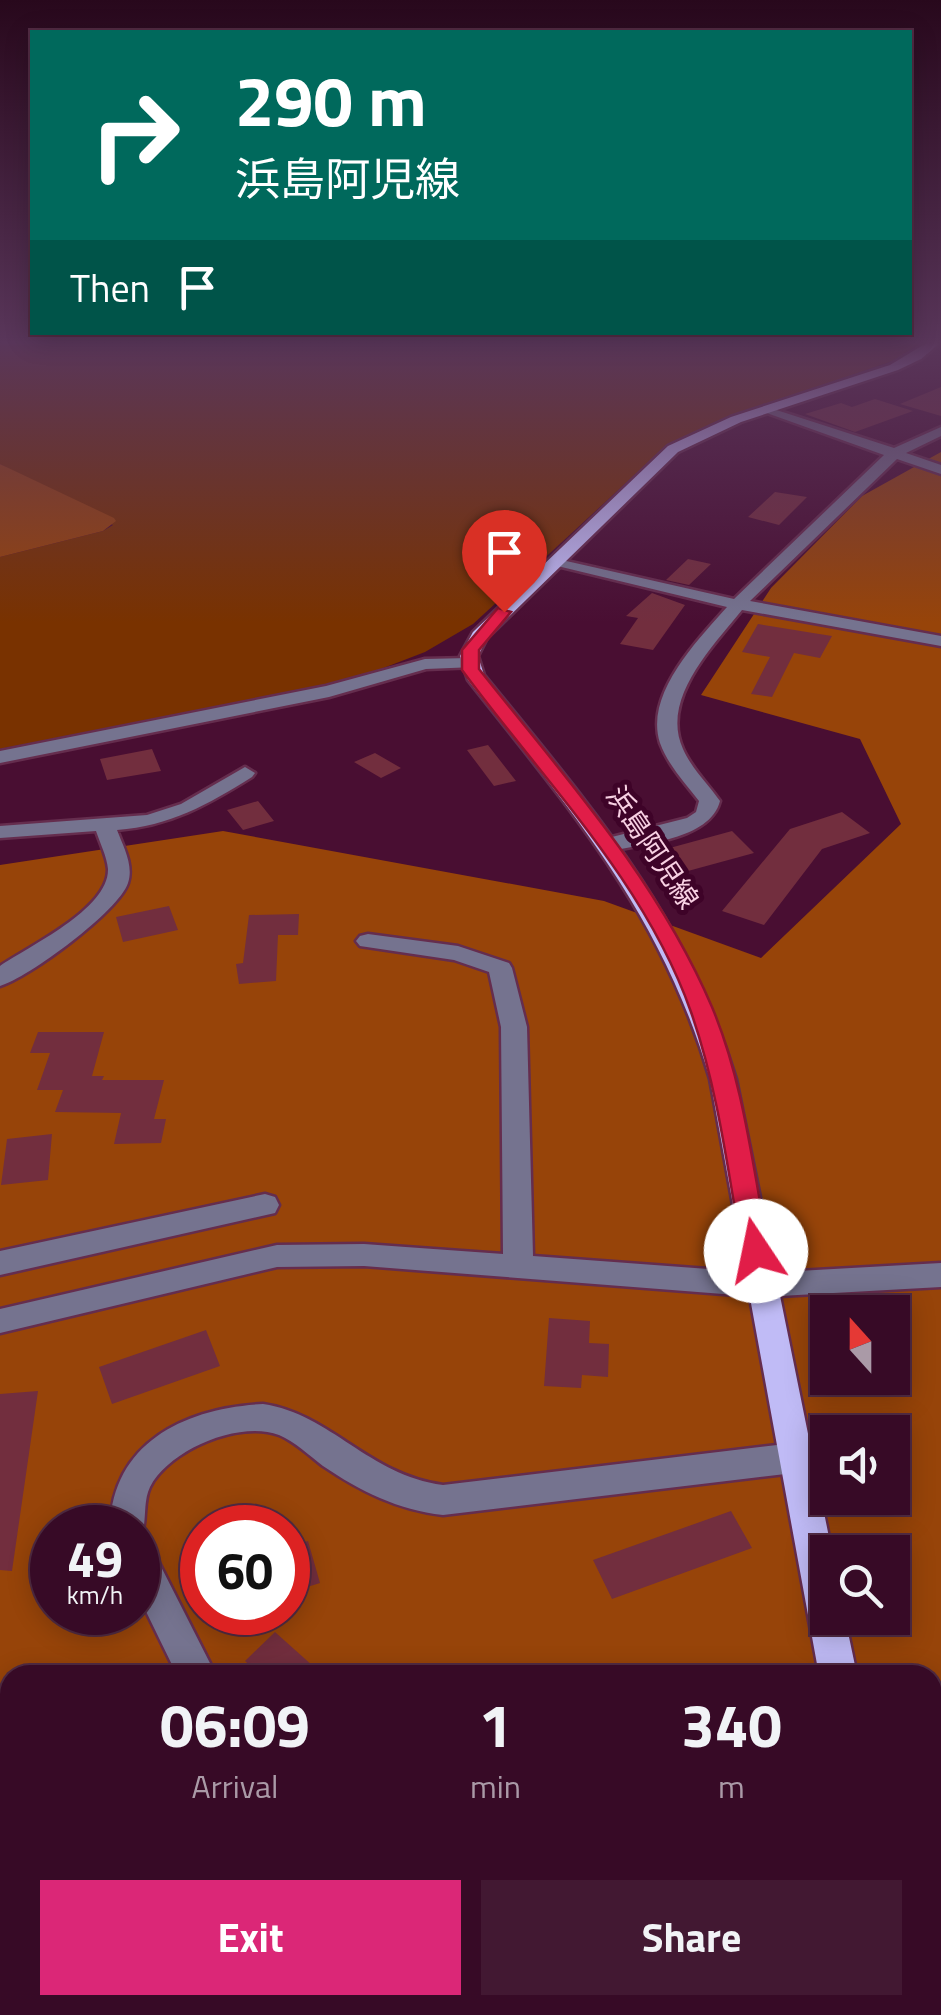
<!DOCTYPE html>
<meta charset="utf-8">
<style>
:root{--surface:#370a26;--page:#421832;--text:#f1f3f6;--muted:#aa9aa7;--line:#512b43;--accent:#db2777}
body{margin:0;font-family:"Titillium Web","Noto Sans JP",sans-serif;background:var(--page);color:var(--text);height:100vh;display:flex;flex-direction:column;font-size:38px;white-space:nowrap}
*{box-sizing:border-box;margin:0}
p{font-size:32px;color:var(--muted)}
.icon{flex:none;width:55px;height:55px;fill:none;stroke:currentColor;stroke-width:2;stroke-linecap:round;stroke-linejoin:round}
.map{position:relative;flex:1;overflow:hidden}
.side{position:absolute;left:0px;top:1665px;width:942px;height:350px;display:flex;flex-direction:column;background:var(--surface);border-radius:30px 30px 0 0;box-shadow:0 5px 25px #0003,0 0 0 2px var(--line)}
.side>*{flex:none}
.banner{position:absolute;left:30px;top:30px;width:882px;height:305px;border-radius:0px;box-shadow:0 5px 25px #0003,0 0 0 2px var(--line);background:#00695c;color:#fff;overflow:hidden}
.needle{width:65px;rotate:339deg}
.fabs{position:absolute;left:810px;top:1295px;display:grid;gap:20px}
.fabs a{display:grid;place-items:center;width:100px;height:100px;border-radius:0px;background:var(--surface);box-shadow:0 5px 25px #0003,0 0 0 2px var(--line);font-size:50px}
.speed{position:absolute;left:30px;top:1505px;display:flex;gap:20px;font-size:50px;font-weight:700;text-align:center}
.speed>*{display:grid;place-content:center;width:130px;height:130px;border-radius:50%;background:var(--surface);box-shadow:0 5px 25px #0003,0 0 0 2px var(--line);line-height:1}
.speed small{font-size:25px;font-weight:400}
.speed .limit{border:15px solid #d22;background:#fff;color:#111}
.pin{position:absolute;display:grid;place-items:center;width:85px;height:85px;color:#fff;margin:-102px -42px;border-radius:50% 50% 50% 0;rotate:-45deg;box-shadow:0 0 10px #0007}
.pin .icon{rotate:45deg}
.me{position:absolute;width:110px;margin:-55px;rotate:349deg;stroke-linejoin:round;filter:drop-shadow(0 0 8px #0008)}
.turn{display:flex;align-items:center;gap:35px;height:210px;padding:0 40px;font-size:45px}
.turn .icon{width:130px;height:130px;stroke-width:2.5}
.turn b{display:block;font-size:70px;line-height:85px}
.then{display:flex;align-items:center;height:95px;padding:0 40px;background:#0003;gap:20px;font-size:38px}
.eta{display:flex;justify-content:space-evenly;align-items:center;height:170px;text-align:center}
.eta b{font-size:60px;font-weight:700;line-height:70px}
.button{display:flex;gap:20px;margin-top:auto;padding:20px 40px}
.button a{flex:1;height:115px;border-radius:0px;background:var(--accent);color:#fff;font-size:40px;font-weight:700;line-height:115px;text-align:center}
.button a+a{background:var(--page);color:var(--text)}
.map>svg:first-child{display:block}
.green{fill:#793200}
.forest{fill:#974409;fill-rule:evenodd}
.building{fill:#722e3e}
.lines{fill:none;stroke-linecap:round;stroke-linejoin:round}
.minor-casing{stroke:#652d4e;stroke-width:5}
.major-casing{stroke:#652d4e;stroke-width:5}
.minor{fill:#75738f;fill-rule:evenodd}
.major{fill:#c0bbf6;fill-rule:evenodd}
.route{fill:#e11d48;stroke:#92132f;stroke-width:2.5}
.labels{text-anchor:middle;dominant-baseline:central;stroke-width:10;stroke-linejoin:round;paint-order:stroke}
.street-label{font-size:28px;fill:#f8d1e3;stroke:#3e0328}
</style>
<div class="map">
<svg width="941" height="2015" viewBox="0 0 941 2015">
<rect width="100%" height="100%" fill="#490e32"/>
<!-- green -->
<path class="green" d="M0,341h925l-18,15 -194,67 -48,24 -192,177 -48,28 -70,27 -355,70v-192l103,-26 10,-6 -113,-61z"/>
<!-- forest -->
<path class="forest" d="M941,452v1563h-941v-1150l223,-34 381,70 157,57 140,-134 -41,-85 -159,-44 70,-107 91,-92zM828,1312h64v66h-64zM828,1432h64v66h-64zM52,1528h86v84h-86zM202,1528h86v84h-86zM828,1552h64v66h-64zM10,1675h922v330h-922z
M0,464l114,54 2,3 -13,10 -103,26z"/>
<!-- building -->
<path class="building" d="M941,387v29l-41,-12z
M875,399l38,12 -58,21 -50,-18 36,-11 11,4z
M775,492l32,5 -28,28 -31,-8z
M688,559l23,5 -22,21 -23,-5z
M652,593l33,12 -32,45 -33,-6 18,-26 -12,-2z
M758,624l55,9 19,3 -12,22 -26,-5 -22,44 -21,-3 19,-37 -28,-5z
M488,745l28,36 -22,5 -27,-36z
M152,749l9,22 -54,9 -7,-21z
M375,753l26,15 -20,10 -27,-16z
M258,801l16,20 -31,9 -16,-20z
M842,812l28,21 -48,16 -58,76 -42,-14 68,-82z
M732,831l22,22 -77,21 -22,-22z
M169,906l9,24 -55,12 -7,-25z
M299,914l-1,21h-20l-2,46 -37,3 -3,-20 7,-1 6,-48z
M38,1032h66l-12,44h12l-2,4h62l-10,39h12l-5,24 -47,1 7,-31 -66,-1 8,-22h-26l13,-37h-20z
M52,1134l-4,46 -47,5 6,-46z
M549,1318l41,3 -1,22 20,1 -1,33 -26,-2 -1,13 -37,-2z
M206,1330l14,36 -108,38 -13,-37z
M38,1391l-26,180 -12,-1v-176z
M731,1511l21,37 -140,51 -19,-39z
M308,1541l12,42 -32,10v-46z
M275,1632l48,43h-63l-15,-14z"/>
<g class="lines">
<!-- minor casing -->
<g class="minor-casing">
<path id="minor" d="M764,406l130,42 47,-21v9l-35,17 35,12v9l-44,-15 -147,142 191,35v10l-199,-36c-29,36 -82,89 -59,139 9,20 25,35 37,52 -10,39 -77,42 -112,51l-8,-2 -3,-5 3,-5 87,-22 9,-6 3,-11c-14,-18 -31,-36 -39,-58 -16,-49 38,-103 67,-136l-182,-44 8,-5 181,41 150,-144 -120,-43z
M469,658l6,1v8l-49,2 -97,28 -329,66v-12l326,-65 99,-27z
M245,767l10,6 -3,4c-45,28 -82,49 -135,53 6,16 17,35 11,53 -9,28 -100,95 -128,103v-20c29,-20 109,-57 108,-97 -1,-12 -8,-26 -12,-38l-96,7v-12l147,-11 34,-11z
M368,934l90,12 51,17 3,5 15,59 6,229 229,17 179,-10v24l-179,10 -398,-31 -87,1 -277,66v-24l277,-64 87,-1 139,10 -2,-227 -12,-55 -35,-12 -94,-14 -4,-5 4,-5z
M265,1194l10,3 4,8 -4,8 -275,62v-24z
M263,1404c68,10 105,71 180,81l351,-42 12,5 5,10 -5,10 -12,5 -351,42c-45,-5 -83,-24 -120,-49 -13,-10 -29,-25 -44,-31 -40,-15 -110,15 -129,52 -8,17 -2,36 -10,52l-2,1v-12h-28c2,-86 76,-120 153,-124z
M138,1542l13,5 65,128h-39l-39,-80z
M10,1882v45l-10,4v-45z
M297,2005h44l3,10h-44z
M698,2005h44v10h-44z"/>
</g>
<!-- major casing -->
<g class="major-casing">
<path id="major" d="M930,341l11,1 -20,17 -23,11 -157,52 -63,30 -191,186 -9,18 6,19c106,131 202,240 252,404l96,473h-4v66h17l12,57h-38l-109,-596c-47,-163 -139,-269 -242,-399l-8,-24 13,-24 195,-186 63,-29 159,-52z
M932,1921l9,3v59l-9,-4z"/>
</g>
<!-- minor -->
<use href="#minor" class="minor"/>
<!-- major -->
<use href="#major" class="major"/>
</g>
<!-- sky -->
<linearGradient id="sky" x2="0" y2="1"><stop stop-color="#28081c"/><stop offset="0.55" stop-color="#59365a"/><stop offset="1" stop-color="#59365a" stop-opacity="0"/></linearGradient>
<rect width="941" height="623" fill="url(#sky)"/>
<!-- route -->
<path class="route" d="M498,608l13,4 -32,38v19c85,107 179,211 233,338 32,76 41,163 57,244l-4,7 -9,3 -10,-3 -4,-7c-14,-80 -24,-162 -51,-239 -46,-131 -149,-233 -229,-342v-20z"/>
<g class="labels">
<!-- street labels -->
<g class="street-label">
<text transform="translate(653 847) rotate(56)">浜島阿児線</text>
</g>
</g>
</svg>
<div class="fabs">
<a><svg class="needle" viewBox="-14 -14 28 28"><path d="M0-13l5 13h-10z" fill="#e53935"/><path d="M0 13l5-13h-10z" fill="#aa9aa7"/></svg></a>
<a><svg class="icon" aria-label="sound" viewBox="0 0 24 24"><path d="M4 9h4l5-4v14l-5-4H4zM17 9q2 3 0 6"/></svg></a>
<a><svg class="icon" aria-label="search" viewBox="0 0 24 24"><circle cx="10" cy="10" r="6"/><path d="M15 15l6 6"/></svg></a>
</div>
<div class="speed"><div>49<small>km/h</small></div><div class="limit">60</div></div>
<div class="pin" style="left:504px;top:612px;background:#d93025"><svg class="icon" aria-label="arrive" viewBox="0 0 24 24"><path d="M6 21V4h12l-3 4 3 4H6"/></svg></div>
<svg class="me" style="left:756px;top:1251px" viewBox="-20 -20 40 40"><circle r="19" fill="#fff"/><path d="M0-13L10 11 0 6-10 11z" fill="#e11d48"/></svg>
<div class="banner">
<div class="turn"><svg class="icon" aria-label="right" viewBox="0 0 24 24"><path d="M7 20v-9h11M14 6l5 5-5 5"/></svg><div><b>290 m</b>浜島阿児線</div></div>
<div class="then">Then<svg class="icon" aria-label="arrive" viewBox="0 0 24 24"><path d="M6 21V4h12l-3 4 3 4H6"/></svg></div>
</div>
<section class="side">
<div class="eta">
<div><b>06:09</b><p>Arrival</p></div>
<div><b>1</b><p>min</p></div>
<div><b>340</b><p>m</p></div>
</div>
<div class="button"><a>Exit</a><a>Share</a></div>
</section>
</div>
